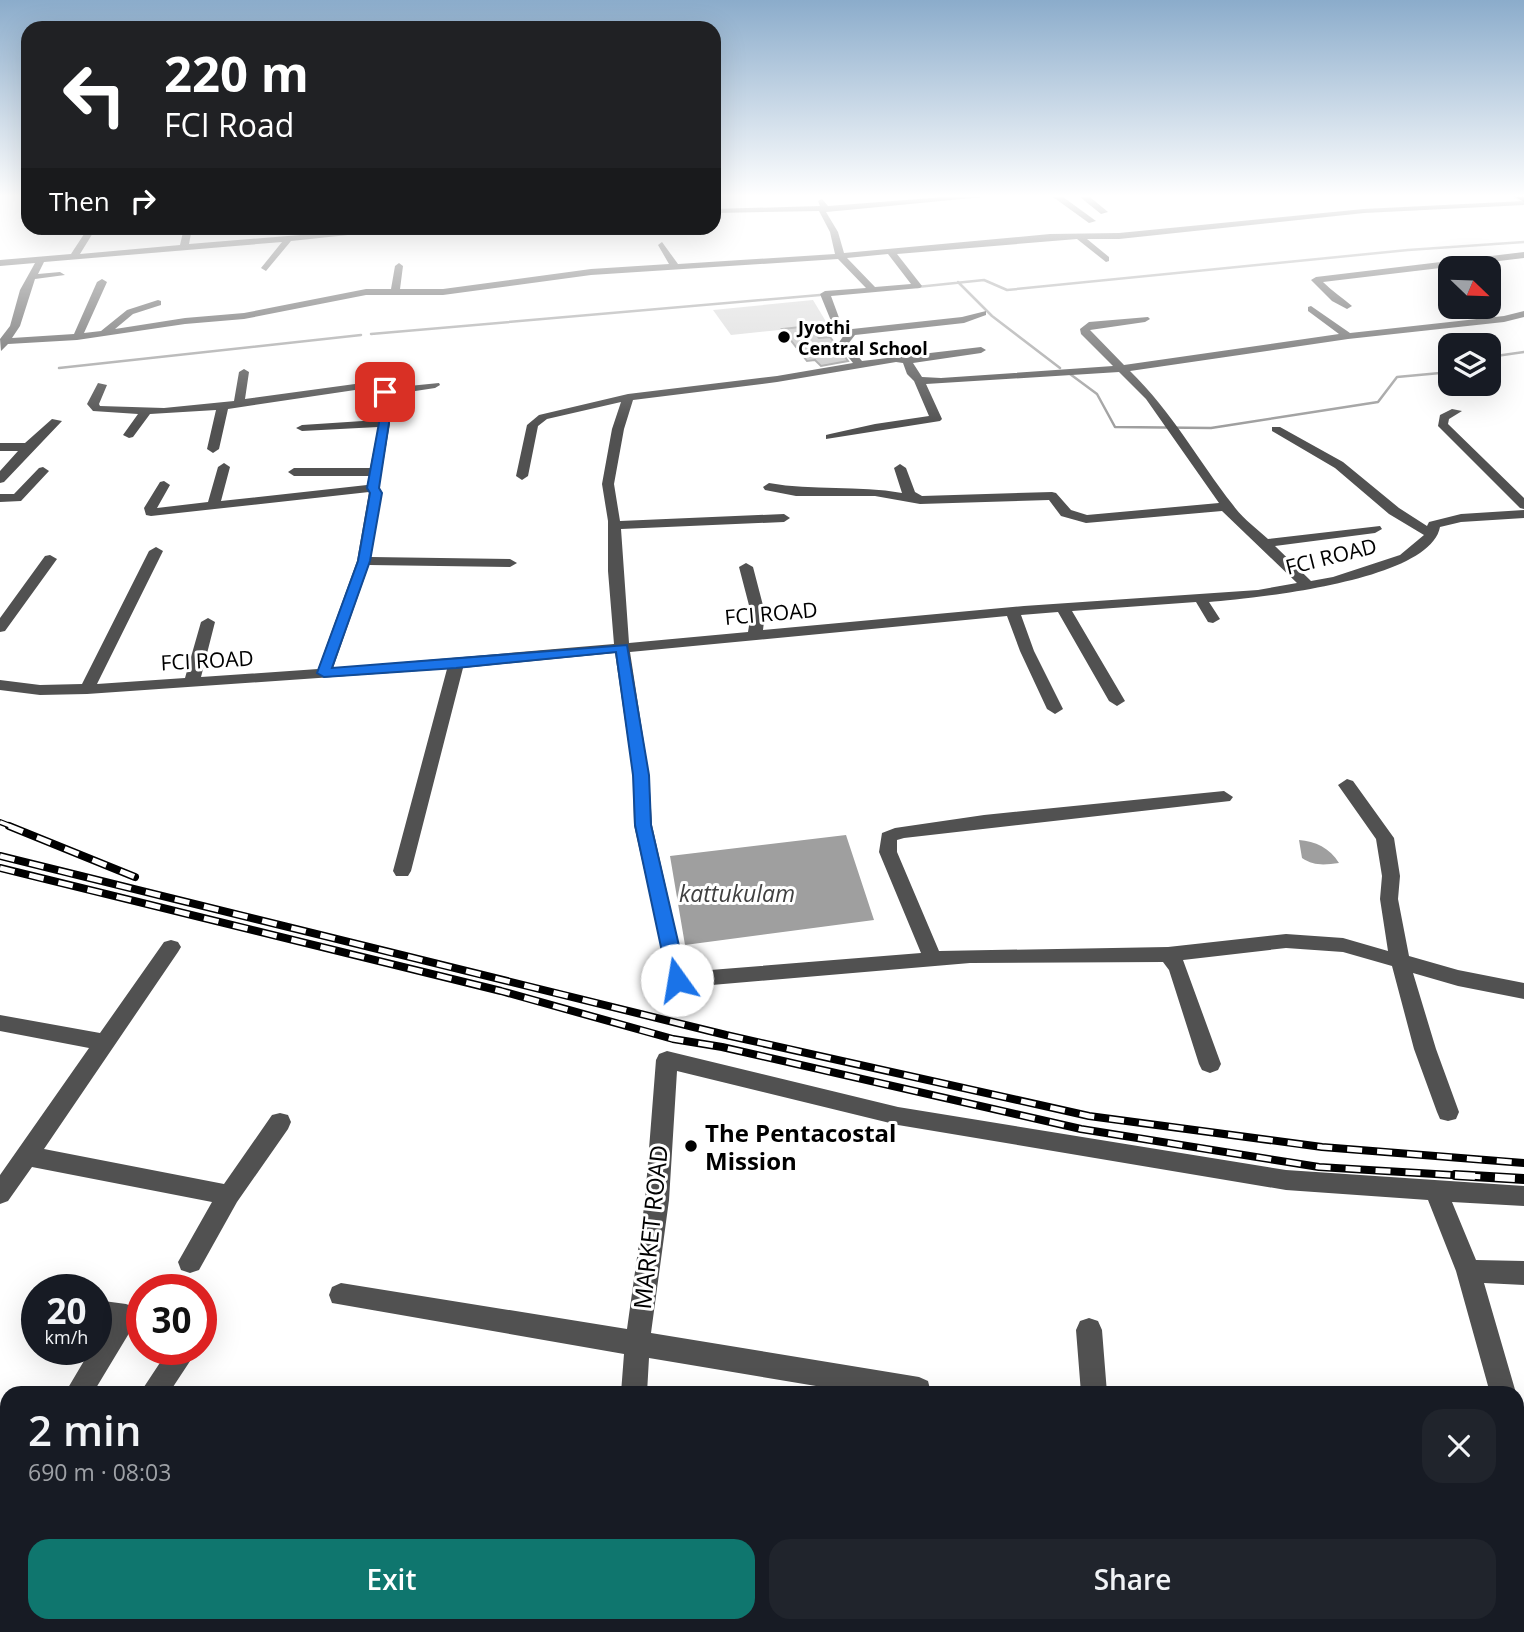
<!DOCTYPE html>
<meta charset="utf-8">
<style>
:root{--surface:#171b24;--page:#20242c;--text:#f1f3f6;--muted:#9ea1a6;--accent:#0f766e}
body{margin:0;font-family:"Open Sans",sans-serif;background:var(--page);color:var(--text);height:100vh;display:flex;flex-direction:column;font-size:26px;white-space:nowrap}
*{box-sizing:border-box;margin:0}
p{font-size:23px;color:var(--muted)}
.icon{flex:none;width:38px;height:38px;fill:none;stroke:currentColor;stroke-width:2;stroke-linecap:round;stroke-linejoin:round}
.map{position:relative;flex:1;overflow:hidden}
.side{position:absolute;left:0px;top:1386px;width:1524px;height:247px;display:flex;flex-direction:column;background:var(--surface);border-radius:21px 21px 0 0;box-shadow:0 7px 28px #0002}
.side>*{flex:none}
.top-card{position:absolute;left:21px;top:21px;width:700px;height:214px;border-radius:21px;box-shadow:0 7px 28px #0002;background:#202124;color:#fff;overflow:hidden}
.needle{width:46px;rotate:113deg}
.fabs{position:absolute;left:1438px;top:256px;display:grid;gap:14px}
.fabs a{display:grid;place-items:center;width:63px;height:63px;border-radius:14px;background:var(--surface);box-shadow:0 7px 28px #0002;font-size:35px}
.speed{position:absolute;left:21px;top:1274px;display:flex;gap:14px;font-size:35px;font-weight:700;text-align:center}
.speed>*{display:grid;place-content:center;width:91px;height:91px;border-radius:50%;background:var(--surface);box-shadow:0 7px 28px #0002;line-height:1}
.speed small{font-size:18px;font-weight:400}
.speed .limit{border:10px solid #d22;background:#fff;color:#111}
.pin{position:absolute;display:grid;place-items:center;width:60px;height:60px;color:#fff;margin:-30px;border-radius:14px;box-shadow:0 4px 10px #0006}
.me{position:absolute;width:77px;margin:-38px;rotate:347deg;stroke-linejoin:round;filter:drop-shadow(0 0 5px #0008)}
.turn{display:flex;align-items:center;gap:24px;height:147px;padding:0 28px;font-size:32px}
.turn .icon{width:91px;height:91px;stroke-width:2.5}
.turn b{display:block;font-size:49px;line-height:60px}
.then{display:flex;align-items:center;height:66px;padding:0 28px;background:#0003;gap:14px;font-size:26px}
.round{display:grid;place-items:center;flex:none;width:74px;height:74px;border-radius:21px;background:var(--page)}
.overview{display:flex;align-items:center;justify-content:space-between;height:119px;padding:0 28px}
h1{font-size:42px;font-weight:600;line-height:52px}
.button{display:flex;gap:14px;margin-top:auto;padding:14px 28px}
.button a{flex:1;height:80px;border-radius:21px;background:var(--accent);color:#fff;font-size:28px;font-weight:600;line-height:80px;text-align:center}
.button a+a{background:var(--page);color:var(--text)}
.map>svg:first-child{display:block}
.green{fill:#d8d8d8}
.water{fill:#9f9f9f}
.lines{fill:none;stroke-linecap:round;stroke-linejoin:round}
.stream{stroke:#9f9f9f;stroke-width:2.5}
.building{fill:#c0c0c0;stroke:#959595;stroke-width:2}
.major-casing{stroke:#dbdbdb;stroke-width:3}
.minor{fill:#515151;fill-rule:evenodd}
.major{fill:#000;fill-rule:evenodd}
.rail-far2-casing{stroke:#000;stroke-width:6}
.rail-far1-casing{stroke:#000;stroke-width:8}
.rail-casing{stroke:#000;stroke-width:10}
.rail-far2{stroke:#fff;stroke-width:3.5;stroke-dasharray:11;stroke-linecap:butt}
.rail-far1{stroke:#fff;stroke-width:5;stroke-dasharray:15;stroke-linecap:butt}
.rail{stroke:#fff;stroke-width:7;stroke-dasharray:20;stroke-linecap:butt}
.route{fill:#1a73e8;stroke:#114b97;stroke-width:2}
.poi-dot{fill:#000;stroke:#fff;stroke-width:2.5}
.labels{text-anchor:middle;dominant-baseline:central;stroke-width:6;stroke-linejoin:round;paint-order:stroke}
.far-poi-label{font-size:18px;font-weight:bold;fill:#000;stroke:#fff;text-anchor:start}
.street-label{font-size:21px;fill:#000;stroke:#fff}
.water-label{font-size:23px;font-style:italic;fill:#404040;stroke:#fff}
.near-poi-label{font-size:24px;font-weight:bold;fill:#000;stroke:#fff;text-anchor:start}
.near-street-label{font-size:24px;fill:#000;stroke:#fff}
</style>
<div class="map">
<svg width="1524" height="1632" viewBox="0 0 1524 1632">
<rect width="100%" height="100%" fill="#fff"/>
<!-- green -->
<path class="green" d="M813,300l15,25 -97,10 -18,-25z"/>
<!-- water -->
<path class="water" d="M846,835l28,85 -189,25 -15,-89z
M1299,840c16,1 31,8 40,23 -15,2 -25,3 -37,-5z"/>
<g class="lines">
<!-- stream -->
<path class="stream" d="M958,282l34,34 68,52
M917,287l67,-7 23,10 401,-40 116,-8
M371,334l449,-39
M1489,357l35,-5
M59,368l302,-33
M1070,374l27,20 18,33 96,1 167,-26 19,-25 54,-5"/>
</g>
<!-- building -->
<path class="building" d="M809,326l10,12 11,-1 18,24 -27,5 -6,-6 -8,1 -25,-32z"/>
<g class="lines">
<!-- major casing -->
<g class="major-casing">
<path id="major" d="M1515,197h9v5z
M0,1532l7,1v28l-7,-1z
M223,1626h44l3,6h-45z"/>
</g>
<!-- minor -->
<path class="minor" d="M945,197h38l-157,15 12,20 6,21 206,-19 69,-1 245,-24 160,-8v4l-160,8 -245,26h-32l22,18v4l-3,1 -29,-23 -180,15 25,32 -2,2 -89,8 14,38 7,-5 110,-12 24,-6v4l-22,8 -109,12 -7,9 14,17 119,-14 5,3 -5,3 -68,10 9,14 19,1 172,-12 -32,-32 -1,-5 9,-7 59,-5 2,2 -5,3 -55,8 34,35 215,-31 -31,-23v-4l3,-1 39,27 154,-17 20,-5v6l-20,5 -156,17 -218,32c43,42 67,88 103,134 9,13 23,23 35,34l112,-13 2,3 -7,4 -100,13 36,35 22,-4 67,-22 24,-20 -35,-21 -54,-46 -63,-37v-4h8l63,35 56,46 28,18 2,-4 32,-8 63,-4v8l-63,4 -21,5c-10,54 -184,71 -231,75l11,17 -7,4 -5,-1 -12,-20 -124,9 53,90 -8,5 -8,-5 -51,-89 -37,3 13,36 29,58 -8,5 -8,-5 -27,-58 -13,-35 -377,36 19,123 3,50 33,147 236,-19 -42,-101 3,-19 13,-5 89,-13 240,-24 9,6 -3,4 -326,37 -7,2v12l42,99 229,-4 118,-13 57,4 45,13 -8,-52 2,-23 -6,-37 -38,-54 9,-6 6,2 41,57 6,38 -2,23 11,57 49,14 66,13v16l-66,-13 -45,-13 23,76 23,63 -3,7 -8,2 -8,-2 -3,-7 -23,-63 -22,-83 -49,-14 -57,-4 -103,12 38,104 -3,6 -8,3 -8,-3 -3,-6 -30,-94 -6,-8 -193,1 -293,25 -7,-3 -36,-160 -1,-50 -18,-122 -152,15 -52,203 -3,5h-12l-3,-5 54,-202 -360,25 -47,1 -40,-5v-10l40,5 42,-1 67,-133 7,-4 7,4 -66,133 88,-6 16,-56 7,-4 7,4 -14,55 117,-8 39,-108 12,-69 -218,24 -5,-1 -2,-7 16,-26 4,-1 6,4 -13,23 51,-6 10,-35 6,-4 6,4 -9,34 146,-16 2,-9h-75l-6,-4 6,-4h76l8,-41 -76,4 -6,-3 6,-3 76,-5 1,-29 -24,-1 -127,19 -9,40 -6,4 -6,-4 9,-39 -66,4 -17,23 -4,1 -6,-3 15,-21 -45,-3 -6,-7 11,-21 9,2 -8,19 1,2 64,2 70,-7 5,-29 5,-3 5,3 -4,27 110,-15 19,-1 15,5 50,-5 1,2 -5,3 -46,7 1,28 -11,65 3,5 -11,64 139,2 7,4 -7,4 -141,-2 -36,103 281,-24 -6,-73v-50l-6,-37 10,-55 9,-27 -74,17 -9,7 -10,50 -6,4 -6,-4 11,-51 12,-10 89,-21 149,-18 76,-13 -15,-19 6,-9 -8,-2 -16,-39 5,-3 41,-3 -28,-29 -247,16 -148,20h-77l-122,24 -59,5 -108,16 -69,4 -7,7 -1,-12 10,-13 10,-36 15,-27 -35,3v-6l71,-6 17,-26h8l-16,26 100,-9 4,-17h8l-3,16 197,-16h28l-123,13 -25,30 -5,-3 21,-26 -238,20 -6,12 22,-2 5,3 -30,4 -15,47 -8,12 62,-4 23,-52 5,-3 5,3 -23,51 17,-2 26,-21 31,-10 3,1v4l-28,9 -18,15 70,-11 59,-5 122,-24h25l4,-23 4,-3 4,3 -3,23h43l148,-20 78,-5 -11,-19 4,-3 16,22 157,-10 -5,-22 -11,-21 -105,2v-4l106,-3 -2,-5 4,-2 6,7zM888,254l23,30 -36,3 -28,-29zM896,362l7,1 4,11 7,7 15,35 -54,8 -45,10 -4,1v4l114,-18 2,-2 -16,-35 193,-12 27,27 73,104 -132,12 -16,-5 -15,-17 -4,-1 -130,4 -7,-4 -9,-24 -6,-4 -6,4 8,25c-44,-8 -89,-2 -133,-10l-6,4 2,3 31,6h79l45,8 129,-4 12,16 25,7 136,-12 75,72 -39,7 -234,16 -261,24 2,-17 -12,-46 -7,-4 -7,4 12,46 -3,19 -119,11 -8,-114 163,-7 6,-4 -6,-4 -164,7 -6,-37 10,-55 9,-29 144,-18z
M1053,197h10l33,24 -7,2z
M1080,197h10l18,15 -7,2z
M1524,252v6l-201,24c9,9 20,16 29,24l-5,3 -15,-8 -21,-21 5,-3z
M1452,409l10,2 -13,8 -1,5 76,74v11l-4,-1 -82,-82 2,-11z
M52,419l10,2 -58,61 -4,1v-12l18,-20h-18v-8h25z
M43,467l6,4 -28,30 -21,1v-8h14l25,-26z
M50,555l7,4 -52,72 -5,1v-14l45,-62z
M171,940l7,2 3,5 -3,5 -134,197 180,35 48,-69 8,-2 8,2 3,7 -3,7 -51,73 -38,68 -9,3 -9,-3 -3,-8 34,-60 -180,-35 -24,34 -8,3v-29l89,-127 -89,-17v-16l100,18 64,-91z
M667,1051l231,56 388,63 238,16v20l-72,-4 24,58 48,1v24l-40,-2 32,110h-26l-34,-122 -28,-71 -142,-10 -388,-65 -221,-54 -8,129 -18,133 268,44 9,4 3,12h-73l-209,-35 -2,35h-26l3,-39 -292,-51 -3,-8 3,-8 9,-4 286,46 18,-129 11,-140 3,-6z
M96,1300l30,4 16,6v24l-11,-4 -38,63h-28l26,-44h5v-9l10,-15 -10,-1z
M1089,1318l9,3 4,9 5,63h-26l-5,-63 4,-9z
M169,1349h29l-29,44h-29z
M1517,1430l7,3v49l-7,-3z
M7,1496v36l-7,3v-36z
M7,1550v38l-7,3v-38z
M111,1626h31l-2,6h-32z
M331,1626h30l-2,6h-31z
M544,1626h30l-2,6h-30z
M1059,1626h45l3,6h-46z
M1303,1626h30l1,6h-30z"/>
<!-- major -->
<use href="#major" class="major"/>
<!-- rail-far2 casing -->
<g class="rail-far2-casing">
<path id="rail-far2" d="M0,822l13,5"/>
</g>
<!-- rail-far1 casing -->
<g class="rail-far1-casing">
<path id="rail-far1" d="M9,826l126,51
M0,856l726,179 363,81 233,31 202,16
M0,868l501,123 172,48 49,8 359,82 238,38 166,10"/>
</g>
<!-- rail casing -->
<g class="rail-casing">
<path id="rail" d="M1455,1175l69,4"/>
</g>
<!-- rail-far2 -->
<use href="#rail-far2" class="rail-far2"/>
<!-- rail-far1 -->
<use href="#rail-far1" class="rail-far1"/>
<!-- rail -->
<use href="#rail" class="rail"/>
</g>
<!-- sky -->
<linearGradient id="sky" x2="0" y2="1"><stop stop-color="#8baccb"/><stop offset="0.46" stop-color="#fff"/><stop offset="1" stop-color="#fff" stop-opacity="0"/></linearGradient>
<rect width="1524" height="426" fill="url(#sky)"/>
<!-- route -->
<path class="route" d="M385,389l5,3 -1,31 -10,65 3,5 -12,68 -38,107 295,-23 22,130 2,50 36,155 -3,5h-13l-3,-5 -33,-155 -2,-50 -17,-123 -160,16 -132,9 -7,-4 41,-112 12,-68 -3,-5 12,-65 1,-31z"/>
<!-- markers -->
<g class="poi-dot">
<circle cx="784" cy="337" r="7"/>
<circle cx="691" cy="1146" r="7"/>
</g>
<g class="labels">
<!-- far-poi labels -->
<g class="far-poi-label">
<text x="798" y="327">Jyothi<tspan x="798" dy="21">Central School</tspan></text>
</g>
<!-- street labels -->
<g class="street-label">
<text transform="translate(1331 556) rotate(-14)">FCI ROAD</text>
<text transform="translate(771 613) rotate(-5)">FCI ROAD</text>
<text transform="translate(207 660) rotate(-3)">FCI ROAD</text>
</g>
<!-- water labels -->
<g class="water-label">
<text x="737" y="893">kattukulam</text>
</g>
<!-- near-poi labels -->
<g class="near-poi-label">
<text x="705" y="1132">The Pentacostal<tspan x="705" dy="28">Mission</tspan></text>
</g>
<!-- near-street labels -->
<g class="near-street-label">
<text transform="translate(650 1227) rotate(-84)">MARKET ROAD</text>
</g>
</g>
</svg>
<div class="fabs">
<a><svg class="needle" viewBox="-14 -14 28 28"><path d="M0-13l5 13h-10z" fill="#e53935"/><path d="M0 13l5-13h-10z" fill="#9ea1a6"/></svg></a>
<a><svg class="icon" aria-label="layers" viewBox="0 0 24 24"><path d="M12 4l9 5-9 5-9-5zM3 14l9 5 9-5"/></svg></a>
</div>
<div class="speed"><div>20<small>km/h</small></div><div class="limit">30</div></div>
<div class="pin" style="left:385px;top:392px;background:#d93025"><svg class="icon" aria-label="arrive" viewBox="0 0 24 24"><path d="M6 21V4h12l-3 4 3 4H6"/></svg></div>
<svg class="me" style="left:677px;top:980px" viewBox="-20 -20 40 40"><circle r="19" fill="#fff"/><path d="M0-13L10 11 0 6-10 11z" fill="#1a73e8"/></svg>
<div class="top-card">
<div class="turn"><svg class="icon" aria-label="left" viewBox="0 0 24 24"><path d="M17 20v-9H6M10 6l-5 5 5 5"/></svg><div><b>220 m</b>FCI Road</div></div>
<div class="then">Then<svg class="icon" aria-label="right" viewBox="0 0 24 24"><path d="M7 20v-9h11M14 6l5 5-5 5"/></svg></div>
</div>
<section class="side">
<div class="overview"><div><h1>2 min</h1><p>690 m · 08:03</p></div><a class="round"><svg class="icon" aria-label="close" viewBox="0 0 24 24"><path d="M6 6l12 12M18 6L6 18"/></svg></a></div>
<div class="button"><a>Exit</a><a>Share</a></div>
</section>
</div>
